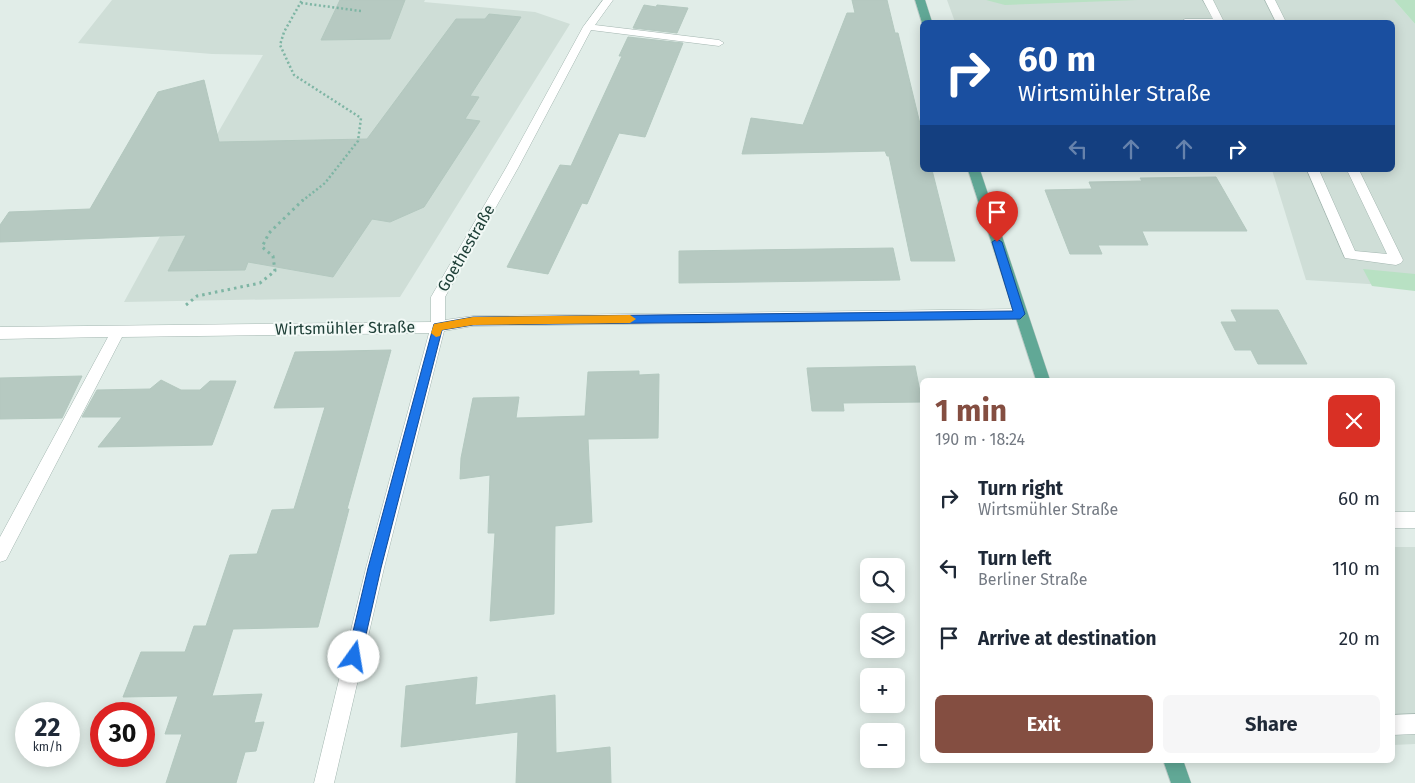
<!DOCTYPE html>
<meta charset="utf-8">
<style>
:root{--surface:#fff;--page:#f6f6f7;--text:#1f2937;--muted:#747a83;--accent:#844e41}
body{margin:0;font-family:"Fira Sans",sans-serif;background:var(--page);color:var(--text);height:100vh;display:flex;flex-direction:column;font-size:19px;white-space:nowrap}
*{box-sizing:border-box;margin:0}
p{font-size:16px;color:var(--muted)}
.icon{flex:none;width:28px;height:28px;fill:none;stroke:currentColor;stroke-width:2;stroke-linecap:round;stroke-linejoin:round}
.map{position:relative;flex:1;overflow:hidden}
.panel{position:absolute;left:920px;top:378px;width:475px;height:385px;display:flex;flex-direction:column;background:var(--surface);border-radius:8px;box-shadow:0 2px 12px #0003}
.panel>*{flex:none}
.guide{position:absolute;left:920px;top:20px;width:475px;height:152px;border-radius:8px;box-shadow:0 2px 12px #0003;background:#1a4fa0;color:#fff;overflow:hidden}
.controls{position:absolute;left:860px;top:558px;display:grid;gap:10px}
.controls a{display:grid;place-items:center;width:45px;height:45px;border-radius:8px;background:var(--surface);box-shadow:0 2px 12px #0003;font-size:25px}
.speed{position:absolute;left:15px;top:702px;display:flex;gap:10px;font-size:25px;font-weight:700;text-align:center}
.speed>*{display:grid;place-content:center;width:65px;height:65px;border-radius:50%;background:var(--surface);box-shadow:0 2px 12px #0003;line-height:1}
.speed small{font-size:12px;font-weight:400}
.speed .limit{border:8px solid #d22;background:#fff;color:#111}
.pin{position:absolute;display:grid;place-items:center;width:42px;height:42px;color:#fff;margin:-51px -21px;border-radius:50% 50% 50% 0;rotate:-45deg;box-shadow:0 0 5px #0007}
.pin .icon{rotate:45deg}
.me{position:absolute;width:55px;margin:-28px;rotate:13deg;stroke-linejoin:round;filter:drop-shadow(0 0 4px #0008)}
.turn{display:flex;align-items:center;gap:18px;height:105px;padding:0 15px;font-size:22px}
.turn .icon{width:65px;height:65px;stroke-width:2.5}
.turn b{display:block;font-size:35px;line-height:42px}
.lanes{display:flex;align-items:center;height:48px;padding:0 15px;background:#0003;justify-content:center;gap:25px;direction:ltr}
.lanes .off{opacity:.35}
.round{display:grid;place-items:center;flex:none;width:52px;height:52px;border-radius:8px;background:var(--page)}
.head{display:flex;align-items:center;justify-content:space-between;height:85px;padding:0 15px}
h1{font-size:30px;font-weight:700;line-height:38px;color:var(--accent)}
.action{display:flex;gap:10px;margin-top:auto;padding:10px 15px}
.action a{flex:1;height:58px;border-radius:8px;background:var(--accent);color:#fff;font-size:20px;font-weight:700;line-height:58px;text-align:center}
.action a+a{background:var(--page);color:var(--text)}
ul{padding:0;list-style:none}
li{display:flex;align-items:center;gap:15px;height:70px;padding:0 15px}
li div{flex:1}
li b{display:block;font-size:19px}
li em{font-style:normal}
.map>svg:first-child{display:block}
.built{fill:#cfded7}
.green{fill:#b8e1c3}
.building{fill:#b6c9c1;stroke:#b3c8bf}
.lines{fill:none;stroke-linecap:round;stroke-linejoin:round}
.minor-casing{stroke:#a3b6b0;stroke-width:1}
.major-casing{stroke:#c0cac7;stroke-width:1}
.path-far1{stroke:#7eb5a4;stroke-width:2.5;stroke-dasharray:2 2.5;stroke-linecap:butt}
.path{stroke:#7eb5a4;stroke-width:3;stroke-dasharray:2.5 4;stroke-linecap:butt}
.minor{fill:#fff;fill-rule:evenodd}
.major{fill:#61a896;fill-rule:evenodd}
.route{fill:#1a73e8;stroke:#114b97}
.slow{fill:#f59e0b}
.labels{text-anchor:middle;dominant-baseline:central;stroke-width:4;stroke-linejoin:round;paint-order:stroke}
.street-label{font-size:16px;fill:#1f4038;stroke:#f2f9f6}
</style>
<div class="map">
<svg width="1415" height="783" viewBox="0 0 1415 783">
<rect width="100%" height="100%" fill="#e1ede8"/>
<!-- built -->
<path class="built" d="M112,0h313l-1,2 111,10 35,12 -170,273 -276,5 70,-128 69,-119 -51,-1 -134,-11z
M947,0h447l21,24v263l-109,-7 -34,-110h120v-148h-437z
M1392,547h23v197l-22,1z"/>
<!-- green -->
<path class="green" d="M986,0h151l-132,5z
M1394,0h21v24z
M1363,269l52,5v17l-43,-5z"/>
<!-- building -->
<path class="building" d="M340,0h65l-15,39 -69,1z
M852,0h35l8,33h3l24,99v38h10l23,91h-44l-22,-105h-2l-2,-5 -143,3 9,-36 52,7 44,-112h8z
M644,5l12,2 1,-2 31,3 -11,25 -44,-5z
M489,14l32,3 -51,79 9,1 -14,22 15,2 -56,86 -34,15 -18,-3 -39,58 -85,-15 -3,8 -77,1 18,-36 -186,7v-17l9,-13 81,-3 68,-117 46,-12 15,62 148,-3 89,-120h29z
M628,37l55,6 -38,94 -26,-4 -32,71 -5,-1 -34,71 -41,-7 53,-102 11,1 51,-110h-3z
M1216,177l31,54h-105l6,14h-50l4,9h-32l-25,-64 47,-1 -3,-7 53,-1 -2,-3z
M893,248l7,32 -221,3v-32z
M1231,310h47l29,54h-49l-7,-14h-16l-14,-28h16z
M391,350l-44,159h2l-31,118 -85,2 -21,67 50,-2 -8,29 10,-1 -8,29 -11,1 -9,31h-70l16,-49h-17l13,-38 -55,1 18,-45h44l9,-26h12l24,-71 27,-1 15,-44 22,-1 31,-102 -51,1 21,-56z
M915,366l7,36 -79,1 1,8h-32l-5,-43z
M639,371v4l20,-1 -1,64 -70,1 4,83 -37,4 -1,88 -64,7 5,-88h-7l2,-58 -30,4 1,-21 12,-60 46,-1 -3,21 69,-2 3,-44z
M82,376l-20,42 -62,1v-41z
M161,380l20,10h19l10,-9h26l-24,64 -114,2 24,-30h-40l15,-27 53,-1z
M477,677l-2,28 80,-10 1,58 54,-6 1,36h-95l2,-51 -117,15 5,-61z"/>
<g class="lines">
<!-- minor casing -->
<g class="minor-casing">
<path id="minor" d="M603,0h10l-18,25 124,15 5,3 -5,3 -128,-16 -73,138 -73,129v23l28,-4 547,-7 5,1 2,4 -2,4 -5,1 -547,7 -29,5 -60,237 -50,215h-20l52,-215 63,-235 -307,4 -116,223 -6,2v-25l108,-200 -108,2v-12l431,-5v-25l75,-129 77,-141z
M1203,0h10l11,22h-44l5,-3h28z
M1265,0h10l11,22h-10z
M1307,170h12l36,81 32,3 -40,-84h12l44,90 -2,3 -5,2 -51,-7z
M1392,512h23v16h-23z
M1415,714v20l-23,1v-20z"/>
</g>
<!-- major casing -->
<g class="major-casing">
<path id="major" d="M915,0h10l7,22 -10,1z
M968,170h12l70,210h-14z
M1163,760h20l8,23h-20z"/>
</g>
<!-- path-far1 -->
<path class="path-far1" d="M301,3l60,8
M302,201l23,-18 33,-42 3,-23 -67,-43 -14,-30 4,-13 18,-32"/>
<!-- path -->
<path class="path" d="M186,305l11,-9 63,-13 15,-12 -2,-15 -11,-9 7,-14 34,-33"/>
<!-- minor -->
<use href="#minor" class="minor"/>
<!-- major -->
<use href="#major" class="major"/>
</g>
<!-- route -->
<path class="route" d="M997,239l5,3 23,72 -5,5 -547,6 -31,5 -61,238 -20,89 -2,5 -5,2 -5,-2 -2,-5 21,-89 66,-244 39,-7 540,-6 -21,-69z"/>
<!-- slow -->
<path class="slow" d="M630,315l6,4 -6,4 -157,2 -31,5 -2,6 -4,1 -5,-4 3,-9 39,-7z"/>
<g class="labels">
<!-- street labels -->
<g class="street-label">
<text transform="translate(466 248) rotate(-60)">Goethestraße</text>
<text transform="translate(345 328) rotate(-1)">Wirtsmühler Straße</text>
</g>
</g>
</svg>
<div class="controls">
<a><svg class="icon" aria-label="search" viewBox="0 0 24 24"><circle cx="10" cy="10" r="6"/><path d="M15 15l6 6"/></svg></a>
<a><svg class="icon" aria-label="layers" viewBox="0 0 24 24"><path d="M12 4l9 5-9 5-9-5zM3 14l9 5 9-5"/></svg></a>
<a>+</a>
<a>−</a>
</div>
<div class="speed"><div>22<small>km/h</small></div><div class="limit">30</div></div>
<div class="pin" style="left:997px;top:242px;background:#d93025"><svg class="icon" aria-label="arrive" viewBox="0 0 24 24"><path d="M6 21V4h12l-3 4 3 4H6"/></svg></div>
<svg class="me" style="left:354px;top:657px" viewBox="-20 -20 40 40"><circle r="19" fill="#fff"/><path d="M0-13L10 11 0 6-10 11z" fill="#1a73e8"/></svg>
<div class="guide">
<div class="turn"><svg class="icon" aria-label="right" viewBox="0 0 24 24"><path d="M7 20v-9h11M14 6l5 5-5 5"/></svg><div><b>60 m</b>Wirtsmühler Straße</div></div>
<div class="lanes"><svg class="icon off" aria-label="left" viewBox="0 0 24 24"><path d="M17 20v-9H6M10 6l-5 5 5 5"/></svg><svg class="icon off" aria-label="ahead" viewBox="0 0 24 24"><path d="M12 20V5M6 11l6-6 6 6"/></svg><svg class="icon off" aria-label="ahead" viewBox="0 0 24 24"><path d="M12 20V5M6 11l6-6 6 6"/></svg><svg class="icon" aria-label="right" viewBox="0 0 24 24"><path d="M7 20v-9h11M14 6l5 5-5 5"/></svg></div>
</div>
<section class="panel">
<div class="head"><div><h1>1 min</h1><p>190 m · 18:24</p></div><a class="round" style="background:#d93025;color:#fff"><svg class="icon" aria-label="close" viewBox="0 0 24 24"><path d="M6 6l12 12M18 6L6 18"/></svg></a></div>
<ul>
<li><svg class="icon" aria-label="right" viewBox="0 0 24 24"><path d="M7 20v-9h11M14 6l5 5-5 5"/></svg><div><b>Turn right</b><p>Wirtsmühler Straße</p></div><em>60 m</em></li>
<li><svg class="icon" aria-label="left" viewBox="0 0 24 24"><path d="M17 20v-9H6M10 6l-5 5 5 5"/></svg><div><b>Turn left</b><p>Berliner Straße</p></div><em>110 m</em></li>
<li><svg class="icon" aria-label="arrive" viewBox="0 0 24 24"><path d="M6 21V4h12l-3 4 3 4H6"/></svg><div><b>Arrive at destination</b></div><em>20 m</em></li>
</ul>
<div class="action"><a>Exit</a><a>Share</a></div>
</section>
</div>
